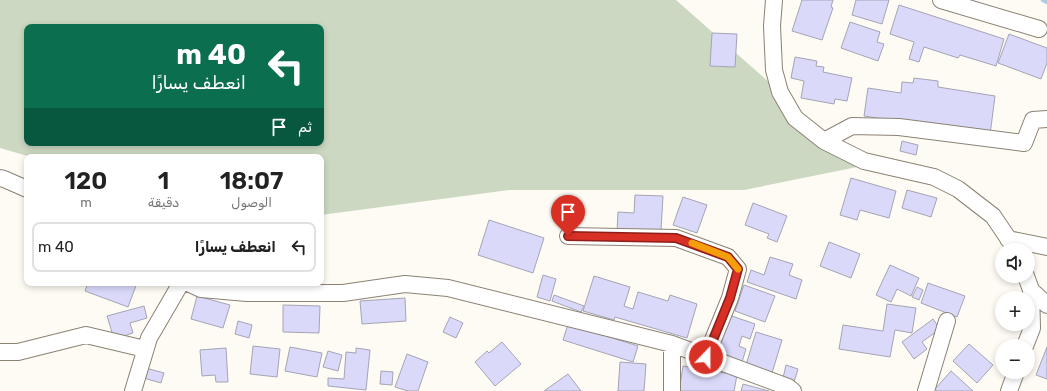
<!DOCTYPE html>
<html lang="ar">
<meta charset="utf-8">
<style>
:root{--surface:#fff;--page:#f6f6f6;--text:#222;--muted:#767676;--line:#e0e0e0}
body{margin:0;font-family:Rubik,"Noto Sans Arabic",sans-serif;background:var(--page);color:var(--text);direction:rtl;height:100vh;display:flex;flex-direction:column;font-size:15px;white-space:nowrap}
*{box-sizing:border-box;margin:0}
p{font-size:13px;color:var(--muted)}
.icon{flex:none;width:22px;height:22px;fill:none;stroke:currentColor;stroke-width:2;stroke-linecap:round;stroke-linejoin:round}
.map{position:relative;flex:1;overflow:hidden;direction:ltr}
.panel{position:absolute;left:24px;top:154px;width:300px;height:132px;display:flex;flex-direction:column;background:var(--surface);border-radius:8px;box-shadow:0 2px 6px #0003;direction:rtl}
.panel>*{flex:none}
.guide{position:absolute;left:24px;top:24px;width:300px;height:122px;border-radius:8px;box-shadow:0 2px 6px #0003;direction:rtl;background:#0b6e4f;color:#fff;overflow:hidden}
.tools{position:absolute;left:995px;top:243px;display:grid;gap:8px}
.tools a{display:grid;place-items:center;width:40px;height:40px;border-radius:50%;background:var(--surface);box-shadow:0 2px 6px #0003;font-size:20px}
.pin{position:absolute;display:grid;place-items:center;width:34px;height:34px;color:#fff;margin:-41px -17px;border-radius:50% 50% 50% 0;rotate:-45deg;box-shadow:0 0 4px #0007}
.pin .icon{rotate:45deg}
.me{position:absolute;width:44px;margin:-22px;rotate:22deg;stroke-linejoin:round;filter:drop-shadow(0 0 3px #0008)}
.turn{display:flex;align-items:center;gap:14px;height:84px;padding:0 12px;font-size:18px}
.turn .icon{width:52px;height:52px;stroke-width:2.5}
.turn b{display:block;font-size:28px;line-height:34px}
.then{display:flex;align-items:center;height:38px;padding:0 12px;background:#0003;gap:8px;font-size:15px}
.eta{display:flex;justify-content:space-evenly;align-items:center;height:68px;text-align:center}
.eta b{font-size:24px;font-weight:600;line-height:28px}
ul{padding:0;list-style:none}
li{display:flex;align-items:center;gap:12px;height:50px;margin:0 8px 6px;padding:0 4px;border:2px solid var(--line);border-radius:8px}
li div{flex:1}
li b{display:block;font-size:15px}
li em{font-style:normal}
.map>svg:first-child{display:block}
.green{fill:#ccd8c2;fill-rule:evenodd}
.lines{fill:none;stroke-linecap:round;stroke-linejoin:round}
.stream{stroke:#b0cde4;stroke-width:4.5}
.building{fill:#dad9fa;stroke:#a4a4b4}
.minor-casing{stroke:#8b8274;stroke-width:18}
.minor{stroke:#fff;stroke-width:16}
.route-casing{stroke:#8d1f18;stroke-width:10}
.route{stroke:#d93025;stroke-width:7}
.slow{stroke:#f59e0b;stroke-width:7}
</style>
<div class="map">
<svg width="1047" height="391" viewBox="0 0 1047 391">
<rect width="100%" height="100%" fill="#fefbf4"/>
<!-- green -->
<path class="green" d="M0,0h676l104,92 15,26 82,45 -133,27h-235l-188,25v-58h-290l-31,-9zM27,27h294v116h-294z"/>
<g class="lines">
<!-- stream -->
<path class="stream" d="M1043,0l4,2"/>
</g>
<!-- building -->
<path class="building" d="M802,0h31l-2,7 2,1 -11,32 -30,-9z
M856,0h33l-7,24 -30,-9z
M899,5l105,34 -8,27 -36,-11 -2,3 -34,-11 -5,15 -10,-3 5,-17 -24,-8z
M850,22l30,10 -3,10 7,2 -6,17 -37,-13z
M712,33l25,1 -2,33 -25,-1z
M1009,34l38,14v15l-6,16 -43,-16z
M795,57l22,4 -1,5 8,1 -1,5 29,6 -5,23 -12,-2 -1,5 -33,-6 3,-17 -13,-3z
M914,78l24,3v6l57,9 -5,39 -126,-19 4,-28 33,5 1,-11 11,1z
M902,141l16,4 -2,10 -16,-4z
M851,178l45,13 -7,27 -29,-8 -3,10 -17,-5z
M907,190l30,8 -6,19 -29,-9z
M635,195l28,1 -2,34h-4v5l-40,-3 1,-20 16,1z
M683,197l24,8 -10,28 -24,-8z
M753,203l34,13 -10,26 -10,-4 2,-4 -24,-9z
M489,220l55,18 -11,35 -55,-18z
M829,242l31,12 -9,24 -31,-12z
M770,257l23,7 -4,11 13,5 -6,19 -49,-17 4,-12 13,5z
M890,265l29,13 -8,18 -14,-7 -6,13 -15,-7z
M543,275l13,4 -6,22 -13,-4z
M594,276l36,11 -6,19 9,3 5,-17 30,9 2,-6 27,9 -10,34 -72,-21 -1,3 -31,-9z
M88,283h49l-9,24 -43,-16z
M245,283h39v3z
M928,283l37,13 -8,21 -36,-14z
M744,285l31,11 -10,26 -30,-11z
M917,287l6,3 -4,10 -7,-3z
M554,295l30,11 -3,6 -29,-11z
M197,296l33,9 -7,23 -32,-9z
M405,298l1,23 -44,3 -2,-23z
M887,304l29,4 -4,25 -17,-3 -5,27 -51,-8 4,-24 40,6z
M283,305l37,1 -1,27 -36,-1z
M144,306l3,12 -17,5 3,10 -19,6 -7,-23z
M729,315l26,9 -5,15 -8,-3 -3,10 7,3 -4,13 -25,-8z
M450,317l13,6 -7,15 -13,-6z
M933,319l7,10 -18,13 5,7 -13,10 -12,-17z
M238,321l14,4 -3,13 -14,-4z
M568,324l70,22 -5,16 -70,-22z
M756,332l26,8 -10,33 -26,-8z
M502,342l19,22 -26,22 -20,-24 12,-11 2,2z
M969,344l24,21 -16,18 -24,-22z
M253,346l27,3 -3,28 -27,-3z
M290,347l32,6 -5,24 -32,-6z
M1047,347v32l-11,-4z
M226,348l2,34h-12l-1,-7 -13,1 -2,-26z
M356,348l14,2 -4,40 -38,-4v-8l16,1 2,-27 10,1z
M328,351l14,4 -4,16 -15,-4z
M407,354l21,8 -10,29h-10l-13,-4z
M620,362l26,2 -2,27h-26z
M786,365l12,4 -4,13 -11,-4z
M683,366l54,9 -3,16h-55z
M142,367l22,6 -3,10 -21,-6z
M381,371l12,1 -1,13 -12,-1z
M951,371l22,20h-36l-2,-2z
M568,374l13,17h-37z
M743,384l26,7h-28z"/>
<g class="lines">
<!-- minor casing -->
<g class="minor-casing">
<path id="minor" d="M774,0l-2,26 2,44 6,22 15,26 29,23 40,20 70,16 24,12 35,27 23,34
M941,0l98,29
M824,141l28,-15 47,1 125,16 9,-23 14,-1
M0,178l4,1 23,10
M568,236l108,2 52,19 10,12 -8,29 -24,59
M1008,239l39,8
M188,283l13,6 46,4h96l62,-9 43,4 224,56 116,43 5,4
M1031,290l16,15
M672,344v47
M1025,346l7,-18 -1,-38 -5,-14
M0,352h18l68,-17 59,14
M133,391l16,-53 32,-55
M926,391l21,-70
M1009,391l7,-19"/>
</g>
<!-- minor -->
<use href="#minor" class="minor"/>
</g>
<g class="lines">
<!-- route casing -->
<g class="route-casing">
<path id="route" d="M568,236l108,2 52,19 10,12 -8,29 -24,59"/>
</g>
<!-- route -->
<use href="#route" class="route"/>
<!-- slow -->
<path class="slow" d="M692,243l36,14 10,12"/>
</g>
</svg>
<div class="tools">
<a><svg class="icon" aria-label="sound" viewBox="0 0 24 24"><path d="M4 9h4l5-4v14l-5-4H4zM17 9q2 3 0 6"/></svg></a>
<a>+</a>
<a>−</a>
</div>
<div class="pin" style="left:568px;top:236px;background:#d93025"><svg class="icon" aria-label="arrive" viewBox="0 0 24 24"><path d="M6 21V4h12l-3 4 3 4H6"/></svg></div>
<svg class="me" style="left:706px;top:357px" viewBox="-20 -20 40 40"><circle r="17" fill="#d93025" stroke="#fff" stroke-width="3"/><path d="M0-11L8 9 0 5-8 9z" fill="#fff"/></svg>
<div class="guide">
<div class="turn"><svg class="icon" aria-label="left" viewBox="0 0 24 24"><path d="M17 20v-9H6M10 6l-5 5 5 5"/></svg><div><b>40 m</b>انعطف يسارًا</div></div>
<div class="then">ثم<svg class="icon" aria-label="arrive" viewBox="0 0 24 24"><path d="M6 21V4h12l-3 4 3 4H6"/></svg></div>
</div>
<section class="panel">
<div class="eta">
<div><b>18:07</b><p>الوصول</p></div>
<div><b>1</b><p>دقيقة</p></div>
<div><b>120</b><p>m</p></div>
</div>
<ul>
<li><svg class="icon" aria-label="left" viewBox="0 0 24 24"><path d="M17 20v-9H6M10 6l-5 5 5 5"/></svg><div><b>انعطف يسارًا</b></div><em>40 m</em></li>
</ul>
</section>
</div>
